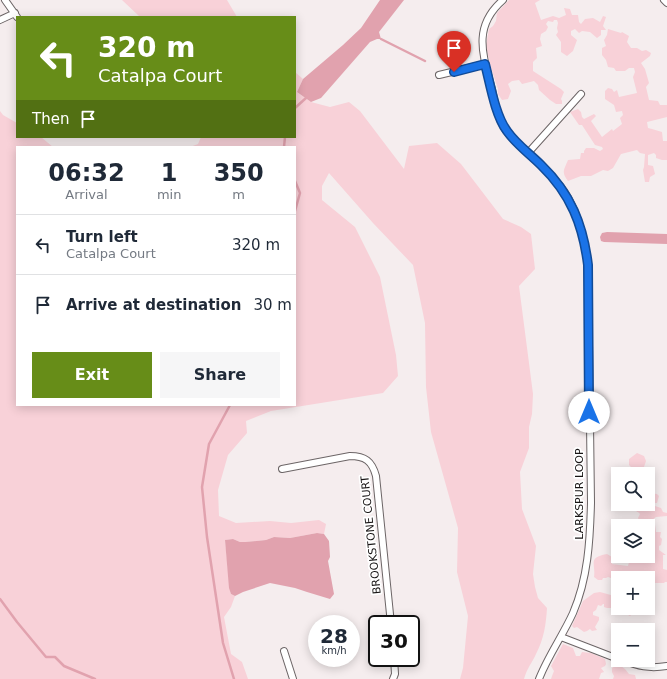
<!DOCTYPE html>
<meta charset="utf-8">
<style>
:root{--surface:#fff;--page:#f6f6f7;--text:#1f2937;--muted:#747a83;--line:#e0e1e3;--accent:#678d18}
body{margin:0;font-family:"DejaVu Sans",sans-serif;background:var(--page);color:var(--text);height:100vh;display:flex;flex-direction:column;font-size:15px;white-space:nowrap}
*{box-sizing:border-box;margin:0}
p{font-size:13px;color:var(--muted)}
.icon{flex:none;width:22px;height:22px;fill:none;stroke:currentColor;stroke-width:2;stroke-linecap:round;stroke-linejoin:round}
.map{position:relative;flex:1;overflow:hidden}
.side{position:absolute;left:16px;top:146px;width:280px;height:260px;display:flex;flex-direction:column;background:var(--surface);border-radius:0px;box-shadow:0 2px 10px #0003}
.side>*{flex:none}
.hud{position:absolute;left:16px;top:16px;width:280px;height:122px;border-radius:0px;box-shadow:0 2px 10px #0003;background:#678d18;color:#fff;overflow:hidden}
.controls{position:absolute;left:611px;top:467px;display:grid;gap:8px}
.controls a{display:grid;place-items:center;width:44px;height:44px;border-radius:0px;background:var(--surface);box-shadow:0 2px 10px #0003;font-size:20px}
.speed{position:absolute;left:308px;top:615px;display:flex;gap:8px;font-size:20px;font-weight:700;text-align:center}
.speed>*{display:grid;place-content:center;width:52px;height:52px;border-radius:50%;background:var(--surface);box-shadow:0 2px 10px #0003;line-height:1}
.speed small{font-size:10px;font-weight:400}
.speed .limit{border:2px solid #111;border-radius:6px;background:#fff;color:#111}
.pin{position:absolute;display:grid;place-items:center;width:34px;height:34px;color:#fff;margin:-41px -17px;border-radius:50% 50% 50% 0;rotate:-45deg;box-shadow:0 0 4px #0007}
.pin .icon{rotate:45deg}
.me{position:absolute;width:44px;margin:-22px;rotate:0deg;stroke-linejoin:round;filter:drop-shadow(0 0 3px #0008)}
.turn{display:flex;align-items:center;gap:14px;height:84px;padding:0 16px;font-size:18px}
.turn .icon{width:52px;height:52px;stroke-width:2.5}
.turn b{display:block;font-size:28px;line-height:34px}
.then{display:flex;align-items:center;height:38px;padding:0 16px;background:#0003;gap:8px;font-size:15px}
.eta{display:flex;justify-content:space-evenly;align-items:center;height:68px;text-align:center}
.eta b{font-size:24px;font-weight:700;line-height:28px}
.cta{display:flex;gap:8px;margin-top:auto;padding:8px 16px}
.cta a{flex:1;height:46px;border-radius:0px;background:var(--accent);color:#fff;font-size:16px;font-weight:700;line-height:46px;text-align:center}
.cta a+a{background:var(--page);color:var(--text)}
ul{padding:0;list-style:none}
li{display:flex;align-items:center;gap:12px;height:60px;padding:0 16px;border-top:1px solid var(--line)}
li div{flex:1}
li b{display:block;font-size:15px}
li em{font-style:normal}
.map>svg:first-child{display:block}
.green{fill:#f8d1d8}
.water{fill:#e1a2ae}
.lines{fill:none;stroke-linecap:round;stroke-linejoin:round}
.stream{stroke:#e1a2ae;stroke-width:2.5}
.street-casing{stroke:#6c6566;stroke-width:8}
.street{stroke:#fff;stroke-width:6}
.route-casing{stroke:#114b97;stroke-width:10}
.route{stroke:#1a73e8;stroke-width:7}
.labels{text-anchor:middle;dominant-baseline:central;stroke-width:3.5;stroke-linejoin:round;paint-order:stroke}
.street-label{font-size:11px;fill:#181515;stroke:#fff}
</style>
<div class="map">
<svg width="667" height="679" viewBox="0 0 667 679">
<rect width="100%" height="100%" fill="#f5edee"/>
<!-- green -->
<path class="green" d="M122,0h105l10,17h-97z
M509,0h31l-5,3 6,17 12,-4 6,2 7,-3 -2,-7 6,1 2,6h6l1,7 2,2 4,-5 8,-1 7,4 3,-6 3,1 -3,9 3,4h-5v5l-4,3 -7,-6 -8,-1 -3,2 -4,-4 -4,2v4l6,5 -4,11 -6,5 -6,-4v-10l-5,-7 2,-3 -1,-4 1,-5 -1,-3h-3l-1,2 -5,-1 -2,3 2,3 -2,4 -5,3 -1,5 2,7 -6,2 1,10 -4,4v9l28,18 3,3 -3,7 1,2v3h-6l-6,-4 -11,-10 -1,-5 -4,-4 -12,3 -3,-4 -7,1 -4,3 3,7 -3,8 -6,1 -4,-6v-5l-8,-24 -4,-20 3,-16 4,-3 3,-5 1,-8z
M608,29l13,4 1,-1 7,4 -2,6 4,6h6l5,3 4,-1 5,3 -1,3 -9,7 4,6 4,14 -3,4 3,13 9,1 2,4h7v12l-20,5 1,6 4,1 10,3 1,9h4v19h-5l-6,-2v-3l-2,-2 -6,2v10l5,1 2,8 -5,3 -1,5h-4l-2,-12 1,-3 1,-13 -5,-1 -3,-3 -16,4 -8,14 -5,3 -5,-1 -12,6h-10l-13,5c-7,-9 -4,-11 0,-21l12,-1 1,-6h3v-2l2,-3h8l6,3 3,-2 -1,-2 -7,-2 -13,-20h-3l-9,-13 8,-3 3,3 1,5 2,2 10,-5 2,2 -5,5 11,16 10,-8 1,2 9,-7 -2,-6 3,-3 -1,-4 -6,1 -2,-7 -9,-6v-8l3,-3 4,1 2,3 3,-2 2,7 18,-4 -4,-16 2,-5 -1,-4h-5l-4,3h-9l-2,-3 -6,-1 -2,-7 -4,-5v-7l4,-2 -2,-6 3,-5z
M295,72l8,7 -6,13 14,10 19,5 19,-5 11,9 44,58 5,-23 28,-3 24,21 42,55 18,8 10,7 4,35 -16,17 14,108 -1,20 -3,13v21l-9,24 2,37 14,37 -3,28 2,13 3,11 9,10c-1,16 -3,31 -11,46 -4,9 -9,14 -12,25h-64l3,-11 5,-52 -11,-44 1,-44 -27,-96 -5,-45 -1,-64 -12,-58 -40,-42 -44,-50 -7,13v14l33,27 25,50 16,78 2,21 -15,17 -112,18 -25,10 1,12 -19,22 -10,35 1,26 17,7 34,-2 21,2 28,-3 7,4 -2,10 -7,-1 -27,5 -16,-1 -8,3 -21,2h-5l-7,-3 -8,1 5,50 1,4 4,2 -4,11 -7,10 7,37 11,8 6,17h-248v-568l3,4 14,8v14h24l12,10h-36v258h278v-258h-105l8,-3 3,-7h94z
M637,453l7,3 2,5 -2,6 4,2 1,5 4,2 2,5 -5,2v10l7,1 2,2 -2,7h-3l1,3 6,2 2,4 4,1v3l-11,1 -4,3 3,5 1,7h5l-1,5 2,2 -1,6 -2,1v4l7,5h-3v14l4,1v12h-2l-1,1h-11l-1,-3 -2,2 3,8v4l-2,3v8l-3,3h-2h2v-30h-29v-3l-4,2 -2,-1 -2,2 -3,-1 -2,1h-3l-1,2h-4l-4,-3c2,-14 -7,-19 13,-23l5,3v7l16,2 1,-4h2l11,1 3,-7h3v-30h-11l2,-6 -1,-2 2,-4 -2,-2h-1l-5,-8h16v-30h-13v-3l-6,-6v-6z
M600,592l18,5v11h13v7l-1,1 -9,-5 -7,2 -3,-5h-4l-3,-1v-3h-1l-2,2 -3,-1 -2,5 -3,2v3l6,2v3l-4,7 2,3 -5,1 -2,-2 -3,2 -3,1 -7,-5 -3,1 -2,-2 11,-25 11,-8z
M563,644l10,4 3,8h4l2,-4 9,1 14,6 1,5 -1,2 -4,2 3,4 -3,1 -2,6h-48l1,-3 2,-5 -3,-5z
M618,664l7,5 4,5 6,1 1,4h-23l1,-3 -2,-4v-4z"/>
<!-- water -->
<path class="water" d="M380,0h24l-25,32 2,7h-4l-7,3 -49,56 -10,4 -14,-10 6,-13 40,-34 18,-17z
M607,232l60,2v10l-63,-2 -3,-1 -1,-4 2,-4z
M317,533l7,1 5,7 1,16 -2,4 6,33 -4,5 -23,-7 -12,-4 -25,-5 -27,9 -8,4 -4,-2 -2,-6 -4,-48 8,-1 7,3h5l21,-2 8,-3 16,1z"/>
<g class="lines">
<!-- stream -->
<path class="stream" d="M381,39l44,22
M295,108l11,-10
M284,147l1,-10
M295,181l5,12 -5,18
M230,405l-21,39 -7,43 5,50 16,106 11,36
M0,599l17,23 29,35h9l9,9 31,13"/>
<!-- street casing -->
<g class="street-casing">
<path id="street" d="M5,0l12,17
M503,0c-31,27 -20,55 -11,89 3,15 6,31 15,43 17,21 41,36 57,59 14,22 21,48 24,74l3,238c-1,38 -3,75 -18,110 -10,22 -25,43 -34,66
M664,0l3,3
M0,20l15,-7
M439,75l46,-11
M528,153l53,-59
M282,469l68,-13c15,0 22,5 26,20l15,148
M561,637l57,22
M284,651l9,28
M622,660c16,6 27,9 45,6
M393,679l2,-5 -1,-16"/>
</g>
<!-- street -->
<use href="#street" class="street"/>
</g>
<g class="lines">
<!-- route casing -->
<g class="route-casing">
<path id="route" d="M454,72l31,-8c5,19 10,51 22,67 9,13 23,23 34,34 30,29 42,60 47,100l1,147"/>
</g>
<!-- route -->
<use href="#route" class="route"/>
</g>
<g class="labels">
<!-- street labels -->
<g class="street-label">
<text transform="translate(579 494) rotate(-90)">LARKSPUR LOOP</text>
<text transform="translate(371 535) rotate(-96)">BROOKSTONE COURT</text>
</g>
</g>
</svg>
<div class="controls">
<a><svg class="icon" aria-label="search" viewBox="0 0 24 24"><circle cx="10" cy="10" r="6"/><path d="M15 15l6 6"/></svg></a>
<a><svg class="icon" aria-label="layers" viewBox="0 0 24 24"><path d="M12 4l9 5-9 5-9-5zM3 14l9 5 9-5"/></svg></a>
<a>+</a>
<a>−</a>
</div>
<div class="speed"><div>28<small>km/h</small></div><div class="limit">30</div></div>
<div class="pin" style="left:454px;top:72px;background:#d93025"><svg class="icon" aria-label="arrive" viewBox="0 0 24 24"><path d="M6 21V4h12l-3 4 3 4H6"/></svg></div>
<svg class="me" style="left:589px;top:412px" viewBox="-20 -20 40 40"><circle r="19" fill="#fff"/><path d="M0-13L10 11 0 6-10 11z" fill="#1a73e8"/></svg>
<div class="hud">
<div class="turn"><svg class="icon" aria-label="left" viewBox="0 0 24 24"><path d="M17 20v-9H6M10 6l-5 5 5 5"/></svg><div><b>320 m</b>Catalpa Court</div></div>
<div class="then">Then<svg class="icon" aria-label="arrive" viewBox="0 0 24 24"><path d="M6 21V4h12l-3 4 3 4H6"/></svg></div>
</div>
<section class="side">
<div class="eta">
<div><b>06:32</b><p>Arrival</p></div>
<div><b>1</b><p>min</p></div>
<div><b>350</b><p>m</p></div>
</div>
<ul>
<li><svg class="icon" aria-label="left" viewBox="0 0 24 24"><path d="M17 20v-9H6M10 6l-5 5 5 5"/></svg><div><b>Turn left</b><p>Catalpa Court</p></div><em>320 m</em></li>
<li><svg class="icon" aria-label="arrive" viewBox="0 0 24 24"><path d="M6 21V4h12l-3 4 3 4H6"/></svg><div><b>Arrive at destination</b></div><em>30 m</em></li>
</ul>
<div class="cta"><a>Exit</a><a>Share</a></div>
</section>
</div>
